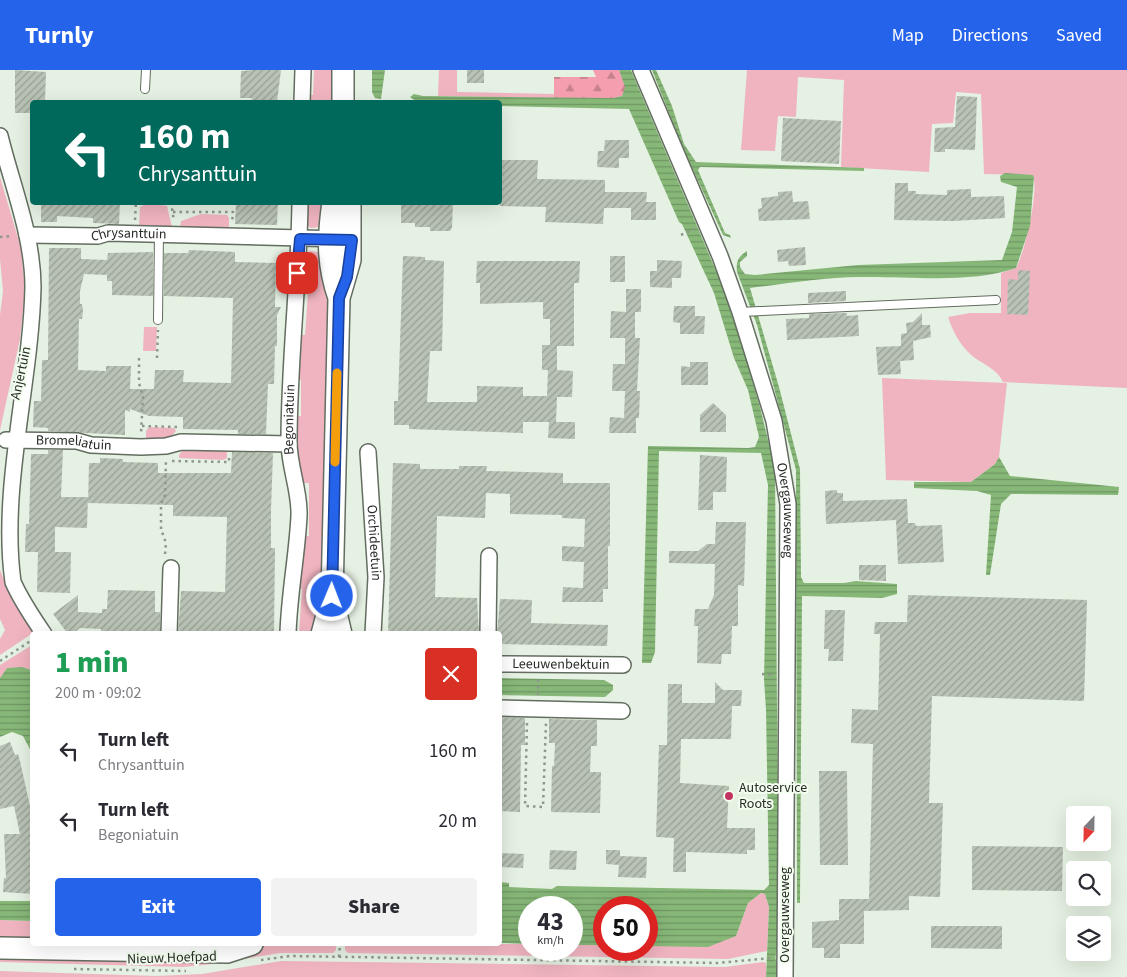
<!DOCTYPE html>
<meta charset="utf-8">
<style>
:root{--surface:#fff;--page:#f2f2f3;--text:#2b2b33;--muted:#7c7c81;--accent:#2563eb}
body{margin:0;font-family:"Source Sans 3",sans-serif;background:var(--page);color:var(--text);height:100vh;display:flex;flex-direction:column;font-size:19px;white-space:nowrap}
*{box-sizing:border-box;margin:0}
p{font-size:16px;color:var(--muted)}
.icon{flex:none;width:28px;height:28px;fill:none;stroke:currentColor;stroke-width:2;stroke-linecap:round;stroke-linejoin:round}
.map{position:relative;flex:1;overflow:hidden}
.sheet{position:absolute;left:30px;top:561px;width:472px;height:315px;display:flex;flex-direction:column;background:var(--surface);border-radius:5px;box-shadow:0 5px 20px #0002}
.sheet>*{flex:none}
.hud{position:absolute;left:30px;top:30px;width:472px;height:105px;border-radius:5px;box-shadow:0 5px 20px #0002;background:#00695c;color:#fff;overflow:hidden}
.needle{width:32px;rotate:202deg}
.tools{position:absolute;left:1066px;top:736px;display:grid;gap:10px}
.tools a{display:grid;place-items:center;width:45px;height:45px;border-radius:5px;background:var(--surface);box-shadow:0 5px 20px #0002;font-size:25px}
.speed{position:absolute;left:518px;top:826px;display:flex;gap:10px;font-size:25px;font-weight:700;text-align:center}
.speed>*{display:grid;place-content:center;width:65px;height:65px;border-radius:50%;background:var(--surface);box-shadow:0 5px 20px #0002;line-height:1}
.speed small{font-size:12px;font-weight:400}
.speed .limit{border:8px solid #d22;background:#fff;color:#111}
.pin{position:absolute;display:grid;place-items:center;width:42px;height:42px;color:#fff;margin:-21px;border-radius:10px;box-shadow:0 2px 8px #0006}
.me{position:absolute;width:55px;margin:-28px;rotate:1deg;stroke-linejoin:round;filter:drop-shadow(0 0 4px #0008)}
.turn{display:flex;align-items:center;gap:18px;height:105px;padding:0 25px;font-size:22px}
.turn .icon{width:65px;height:65px;stroke-width:2.5}
.turn b{display:block;font-size:35px;line-height:42px}
.round{display:grid;place-items:center;flex:none;width:52px;height:52px;border-radius:5px;background:var(--page)}
.headline{display:flex;align-items:center;justify-content:space-between;height:85px;padding:0 25px}
h1{font-size:30px;font-weight:800;line-height:38px;color:#1e9e55}
.cta{display:flex;gap:10px;margin-top:auto;padding:10px 25px}
.cta a{flex:1;height:58px;border-radius:5px;background:var(--accent);color:#fff;font-size:20px;font-weight:800;line-height:58px;text-align:center}
.cta a+a{background:var(--page);color:var(--text)}
ul{padding:0;list-style:none}
li{display:flex;align-items:center;gap:15px;height:70px;padding:0 25px}
li div{flex:1}
li b{display:block;font-size:19px}
li em{font-style:normal}
header{display:flex;align-items:center;gap:30px;box-sizing:border-box;height:70px;padding:0 25px;background:var(--accent);color:#fff}
header strong{font-size:24px}
nav{display:flex;gap:28px;margin-inline-start:auto;font-size:18px}
.map>svg:first-child{display:block}
.grass{fill:#f0b4c0}
.forest{fill:url(#forest-firs)}
.water{fill:url(#water-rules)}
.building{fill:url(#building-hatch)}
.lines{fill:none;stroke-linecap:round;stroke-linejoin:round}
.service-casing{stroke:#636d60;stroke-width:10}
.minor-casing{stroke:#636d60;stroke-width:18}
.secondary-casing{stroke:#636d60;stroke-width:24}
.path{stroke:#8e978c;stroke-width:2.5;stroke-dasharray:2.5 4;stroke-linecap:butt}
.service{stroke:#fff;stroke-width:8}
.minor{stroke:#fff;stroke-width:15}
.secondary{stroke:#fff;stroke-width:21}
.route-casing{stroke:#184099;stroke-width:12}
.route{stroke:#2563eb;stroke-width:9}
.slow{stroke:#f59e0b;stroke-width:9}
.poi-dot{fill:#c13462;stroke:#f3feef;stroke-width:2}
.labels{text-anchor:middle;dominant-baseline:central;stroke-width:4;stroke-linejoin:round;paint-order:stroke}
.street-label{font-size:14px;fill:#282c27;stroke:#f3feef}
.poi-label{font-size:14px;fill:#282c27;stroke:#f3feef;text-anchor:start}
</style>
<header>
<strong>Turnly</strong>
<nav><a>Map</a><a>Directions</a><a>Saved</a></nav>
</header>
<div class="map">
<svg width="1127" height="907" viewBox="0 0 1127 907">
<defs>
<pattern id="forest-firs" width="22" height="20" patternUnits="userSpaceOnUse" patternTransform="scale(1.25)"><rect width="22" height="20" fill="#f49eb0"/><path d="M5 1l3.5 6h-7zM16 11l3.5 6h-7z" fill="#c6818f"/></pattern>
<pattern id="water-rules" width="6" height="5" patternUnits="userSpaceOnUse" patternTransform="scale(1.25)"><rect width="6" height="5" fill="#87b878"/><path d="M0 2.5h6" fill="none" stroke="#6e9662"/></pattern>
<pattern id="building-hatch" width="6" height="6" patternUnits="userSpaceOnUse" patternTransform="scale(1.25)"><rect width="6" height="6" fill="#b9c3b5"/><path d="M-1 1l2-2M0 6l6-6M5 7l2-2" fill="none" stroke="#969f93"/></pattern>
</defs>
<rect width="100%" height="100%" fill="#e5f1e2"/>
<!-- grass -->
<path class="grass" d="M314,0h20l-1,32h-27v-7h7z
M439,0h18v22l97,2v4l-116,-2z
M747,0h380v318l-124,-6c-6,-14 -22,-18 -33,-28 -11,-11 -17,-22 -22,-37l22,-4h31v-40l15,-5c9,-16 23,-77 17,-93l-49,-1 -3,-80 -25,-2 -3,31 -21,1 -3,48 -88,-5 3,-87 -46,-3 -2,40 -18,-1 -3,35 -34,-1z
M0,107l21,71 4,43 -5,48 -20,91v-115l3,-24 -3,-32z
M148,133l19,3 5,21 -33,-1 1,-19z
M310,133h14l-2,19 -3,5 -8,1 -5,-3 -2,-21z
M201,144l26,1 2,3v10l-49,-1 1,-6z
M310,181l8,1 1,2 9,41 -5,302 -9,37h-15l3,-45h-5l6,-53h6v-53h-6l-7,-25v-42h5v-36l-5,-1 2,-44h7l4,-56 -6,-1 1,-23z
M144,257h13l-1,24h-13z
M882,308l125,5 -8,74 -4,7 -24,18 -85,-2z
M149,357l25,1 2,3 -8,9 -22,-1v-8z
M185,377l42,2v9l-4,2 -44,-2v-3z
M0,500l13,32 20,31 -33,22v-16l5,-9 -5,-11z
M32,575v25l-10,-3 -15,1 -7,10v-13z
M761,823l4,1 4,13 -2,44 -39,8 -380,-6 -3,-3v-6h184v6h42v-5h33v5h42v-4l90,-10 12,-33z
M0,850l32,1v19l-32,-1z
M264,874h72v6l-3,3h-53l-68,11 -29,3 -183,-5v-6l257,-9z
M281,891l444,6 38,-5 3,1v14h-766v-6l156,5 46,-2z"/>
<!-- forest -->
<path class="forest" d="M593,0h26l7,17 -4,9 -9,2h-59v-21h42z"/>
<!-- water -->
<path class="water" d="M372,0h13l-4,29 -6,-1 -3,-6z
M619,0h12l99,234 30,103 15,62 4,478c-7,9 -1,20 -1,30h-12l3,-70 -4,-13 -4,-1 -13,10 -12,33 -28,11 -62,-1v-38h-42v37h-33v-37h-42v36l-29,-1v-61l9,1v4l43,2 5,-3 207,4 5,-5 -3,-175 -2,-31 4,-194 -7,-32 -102,-2 -4,201 -4,11h-9l6,-217 100,2 7,-1 4,-10 -11,-47 -14,-32 -20,-65 -32,-69 -3,-2 -50,-113 -129,-3v-4h-83l-7,-5 4,-3 9,2 190,2 9,-2 3,-9z
M652,0h4l16,36 12,38 12,18 168,6v3l-164,-4 -2,3 27,63 5,2 1,3 -8,-3 -41,-89z
M1005,103l28,2 1,2 -4,49 -14,42c-44,16 -109,8 -156,9 -36,0 -74,7 -110,11l29,99 21,82 1,108 3,6h40l12,-2 41,3v10l-15,4 -80,-2 -2,307h-3l-1,-433 -39,-145 -20,-53c-1,-11 1,-15 10,-21v5l-7,6v5l5,7 10,1 103,-10 144,-5 10,-28 5,-45 -16,-5 -1,-6z
M999,387l11,19 109,11 -1,8 -107,-1 -10,10 -11,71h-4l5,-80 -14,-4 -63,-3v-6h57l24,-18z
M22,597l10,3v83l-9,-17 -11,-4 -12,5v-59l7,-10z
M500,608l104,2 9,5v5l-8,7 -105,-2z
M0,831h32v20l-32,-1z"/>
<!-- building -->
<path class="building" d="M15,0l31,2 -1,30h-13v11h-17z
M254,0h27l-4,32h-26l1,-4h-12l1,-27z
M467,0h17v13h-17z
M957,26l20,1 -2,53 -30,-1v3h-11l1,-24 20,-1z
M783,48l58,3 -2,43 -58,-3z
M605,70h24v18h-10v10l-22,-1 1,-16h6z
M501,90h37l-1,19 68,1v12h42l-1,10h10v18h-25v-12h-27l-1,16 -58,-2 1,-15 -46,-1z
M895,113h13v8h8v3l31,1v-5l24,-1v8l33,-1 1,22 -52,3 -59,-1z
M792,121l1,11 15,-1 2,18 -51,2 -1,-12 4,-1 -1,-10 17,-2v-4z
M41,132h79l-1,22 -26,-1v-5l-36,-2v6h-16z
M236,132h42l-1,23 -42,-1z
M401,132l52,1 -1,25 -2,3h-20v-4h-15v-4h-14z
M805,177l1,18 -17,1 -1,-5 -10,1 -1,-12z
M49,178h32v11l26,1 1,-7 45,-1v44l-41,-1v-14h-5v-6l-23,-1 -4,17v13h2l1,7 -1,8h-3l-1,51 28,1v-5h25l-1,23h24l1,-19h29l-1,12 48,1 2,-85 -69,-2v-43h24l1,-3 46,2v10l41,1 -1,44h6l-4,8v31h-2l-1,38h-6l-2,50h-28v-4l-55,-1v-12l-34,-1 -19,-7v3l-5,-2v25l-77,-4v-3l-15,-1 1,-26h7l1,-41h6z
M403,186l22,1v3l19,1 -2,90h-12l-3,51h50v-16l46,1v9h24l1,-26h3h-9v-25h8v-26h-7v-17l-63,2v-21h-4l1,-22h103l-1,22h-5v63h-17v24l16,1 -1,26h-15l-1,25h19v17l-27,-1 1,-16h-26v11l-114,-4v-4h-15v-24h4z
M610,186h15v26h-15z
M657,190l25,1 -1,17h-9v10l-22,-1v-16h7z
M1018,200l12,1 -2,44 -21,-1 1,-35 10,1z
M626,219h15v23h-6v26h5l-3,53h3l-1,27h-3v15h-27l1,-16 14,1 1,-27h-13l1,-27h12v-26h10h-25l1,-27 15,1z
M846,221v10l-38,2v-10z
M674,236h21v10h10l-1,18h-24v-11l-7,-1z
M847,243v3l11,-1 1,21 -72,4 -1,-21 23,-1v-4z
M922,243v12h8l1,12 -18,4 1,19 -14,1 1,13 -23,1 -2,-28 25,-1v-12l6,-1 -1,-10 7,-1z
M690,292h18v23h-27v-19l9,1z
M713,333l13,12v17h-26v-17z
M48,380h15l-2,47h27l-1,31 -32,-1v25h16l-1,41 -33,-1 1,-40h-13l1,-28h3l2,-70h17z
M232,382l41,1 -2,58v37h4l-1,86h-96l3,-43 44,1 2,-75 -54,-1v-11l-85,-2 1,-40h11v-5l23,1v3l35,1v10h73z
M700,385l27,2 -1,35h-13v18h-15z
M393,393l27,1v5h39v-3h28l-1,5 77,2v10h47v63h-2v43h-5v13h-41l1,-15 20,1 1,-26 -22,-1v-15l22,1 1,-28 -23,-1v-3l-52,-1v-20l-24,-1 -1,25 -48,-2 -2,81 42,1 2,36h-91z
M837,420v3h6v8l64,-2 1,24h7l1,3 26,-1 2,37 -46,2 -2,-44 -70,4 -1,-33z
M716,452h30l-2,64 -6,-1v41h-6l-1,28h-9l-1,10 -24,-1 1,-37h-4l1,-17h13l6,-14 1,-31 -46,-1v-12h29l9,-7h8z
M859,495h27v16l-27,-1z
M108,520l47,1v21h5v22h-59v-5l-21,-1 -7,6h-5l-15,-20 25,-19v17l24,1v-4h5z
M908,525l179,5 -3,101 -152,-5 -3,107h14l-3,94 -31,-1v14l-45,1v33h-24v14h-16v-10h-12v-26l27,-2v-21h30l4,-155 -22,-1 1,-34 26,1 2,-76h-6l1,-12h32z
M500,529l32,1 -1,23 77,2 -1,21 -107,-2v-10h-3z
M825,540h20l-2,51h-15l1,-12h-5z
M715,612l8,8h19l-1,16h-9l-1,33h-50l-1,44 49,3 -2,42h28v22h-8v4l-61,-2v20h-13l1,-34 -18,-1 3,-92h8l1,-61h14v19h33z
M500,647l25,1v27h-4l-1,67 -20,-1z
M549,649l48,1v26h-6l-1,26h11l-1,41 -49,-1 1,-46h2l1,-23h-6z
M10,672l5,13 3,-1 2,7 12,54v79l-29,-2 1,-14h2l-2,-44h16l-6,-28 -14,3v-63z
M819,701h28l1,94h-28z
M972,776l91,1 -1,44 -90,-1z
M550,780l27,1 -1,19 -27,-1z
M606,780h14v6l27,1 -1,21 -28,-1 1,-12 -13,-1z
M500,783l24,1 -1,14 -23,-1z
M931,856h71v23l-71,-1z"/>
<g class="lines">
<!-- service casing -->
<g class="service-casing">
<path id="service" d="M145,19l1,-19
M740,242l256,-12
M158,250l1,-86"/>
</g>
<!-- minor casing -->
<g class="minor-casing">
<g id="minor">
<path id="s1" d="M641,0l79,186 20,56 34,109 14,83 -3,473"/>
<path d="M302,32l1,-32"/>
<path d="M0,66c12,49 33,100 33,151 -2,95 -33,202 -20,295 8,18 20,36 31,52"/>
<path id="s2" d="M27,165l71,1 10,-3 232,6"/>
<path id="s3" d="M6,370l71,1 14,4 50,2 25,-1 15,-4 108,2"/>
<path id="s4" d="M368,382l8,125 -3,57"/>
<path d="M169,564l2,-66"/>
<path id="s5" d="M288,564c1,-39 9,-78 11,-118 1,-26 -10,-49 -10,-74 0,-80 10,-160 11,-240"/>
<path d="M488,564l1,-78"/>
<path id="s6" d="M500,594l123,1"/>
<path d="M500,638l122,3"/>
</g>
</g>
<!-- secondary casing -->
<g class="secondary-casing">
<path id="secondary" d="M343,32v-32
M333,132c-5,35 -6,62 6,96
M332,526l9,38
M322,564l10,-38 7,-298 11,-38v-58
M0,878l227,4 25,-8"/>
</g>
<!-- path -->
<path class="path" d="M171,132l3,19
M173,142h60l-1,11
M135,150l1,-18
M681,165l13,-6
M0,167l13,-1
M139,288v25l4,14 -2,36
M157,288l1,-28
M142,356l35,1
M172,391l57,1v-5
M165,484l1,-11 -5,-14v-25l4,-9 1,-36
M0,591l32,-21
M762,604l10,1
M538,625v-17
M527,653l-2,83 18,1 3,-84
M339,887l1,-13
M261,890l29,-4 427,7 55,-5
M74,899l112,2"/>
<!-- service -->
<use href="#service" class="service"/>
<!-- minor -->
<use href="#minor" class="minor"/>
<!-- secondary -->
<use href="#secondary" class="secondary"/>
</g>
<g class="lines">
<!-- route casing -->
<g class="route-casing">
<path id="route" d="M297,203l3,-34 52,1 -5,37 -8,21 -7,298"/>
</g>
<!-- route -->
<use href="#route" class="route"/>
<!-- slow -->
<path class="slow" d="M335,392l2,-89"/>
</g>
<!-- markers -->
<circle class="poi-dot" cx="729" cy="726" r="5"/>
<g class="labels">
<!-- street labels -->
<g class="street-label">
<text stroke="none"><textPath href="#s2" startOffset="102">Chrysanttuin</textPath></text>
<text transform="translate(21 303) rotate(-78)">Anjertuin</text>
<text stroke="none"><textPath href="#s5" startOffset="216">Begoniatuin</textPath></text>
<text stroke="none"><textPath href="#s3" startOffset="68">Bromeliatuin</textPath></text>
<text stroke="none"><textPath href="#s1" startOffset="466">Overgauwseweg</textPath></text>
<text stroke="none"><textPath href="#s4" startOffset="91">Orchideetuin</textPath></text>
<text stroke="none"><textPath href="#s6" startOffset="61">Leeuwenbektuin</textPath></text>
<text transform="translate(785 845) rotate(-90)">Overgauwseweg</text>
<text transform="translate(172 888) rotate(-2)">Nieuw Hoefpad</text>
</g>
<!-- poi labels -->
<g class="poi-label">
<text x="739" y="718">Autoservice<tspan x="739" dy="16">Roots</tspan></text>
</g>
</g>
</svg>
<div class="tools">
<a><svg class="needle" viewBox="-14 -14 28 28"><path d="M0-13l5 13h-10z" fill="#e53935"/><path d="M0 13l5-13h-10z" fill="#7c7c81"/></svg></a>
<a><svg class="icon" aria-label="search" viewBox="0 0 24 24"><circle cx="10" cy="10" r="6"/><path d="M15 15l6 6"/></svg></a>
<a><svg class="icon" aria-label="layers" viewBox="0 0 24 24"><path d="M12 4l9 5-9 5-9-5zM3 14l9 5 9-5"/></svg></a>
</div>
<div class="speed"><div>43<small>km/h</small></div><div class="limit">50</div></div>
<div class="pin" style="left:297px;top:203px;background:#d93025"><svg class="icon" aria-label="arrive" viewBox="0 0 24 24"><path d="M6 21V4h12l-3 4 3 4H6"/></svg></div>
<svg class="me" style="left:332px;top:526px" viewBox="-20 -20 40 40"><circle r="17" fill="#2563eb" stroke="#fff" stroke-width="3"/><path d="M0-11L8 9 0 5-8 9z" fill="#fff"/></svg>
<div class="hud">
<div class="turn"><svg class="icon" aria-label="left" viewBox="0 0 24 24"><path d="M17 20v-9H6M10 6l-5 5 5 5"/></svg><div><b>160 m</b>Chrysanttuin</div></div>
</div>
<section class="sheet">
<div class="headline"><div><h1>1 min</h1><p>200 m · 09:02</p></div><a class="round" style="background:#d93025;color:#fff"><svg class="icon" aria-label="close" viewBox="0 0 24 24"><path d="M6 6l12 12M18 6L6 18"/></svg></a></div>
<ul>
<li><svg class="icon" aria-label="left" viewBox="0 0 24 24"><path d="M17 20v-9H6M10 6l-5 5 5 5"/></svg><div><b>Turn left</b><p>Chrysanttuin</p></div><em>160 m</em></li>
<li><svg class="icon" aria-label="left" viewBox="0 0 24 24"><path d="M17 20v-9H6M10 6l-5 5 5 5"/></svg><div><b>Turn left</b><p>Begoniatuin</p></div><em>20 m</em></li>
</ul>
<div class="cta"><a>Exit</a><a>Share</a></div>
</section>
</div>
